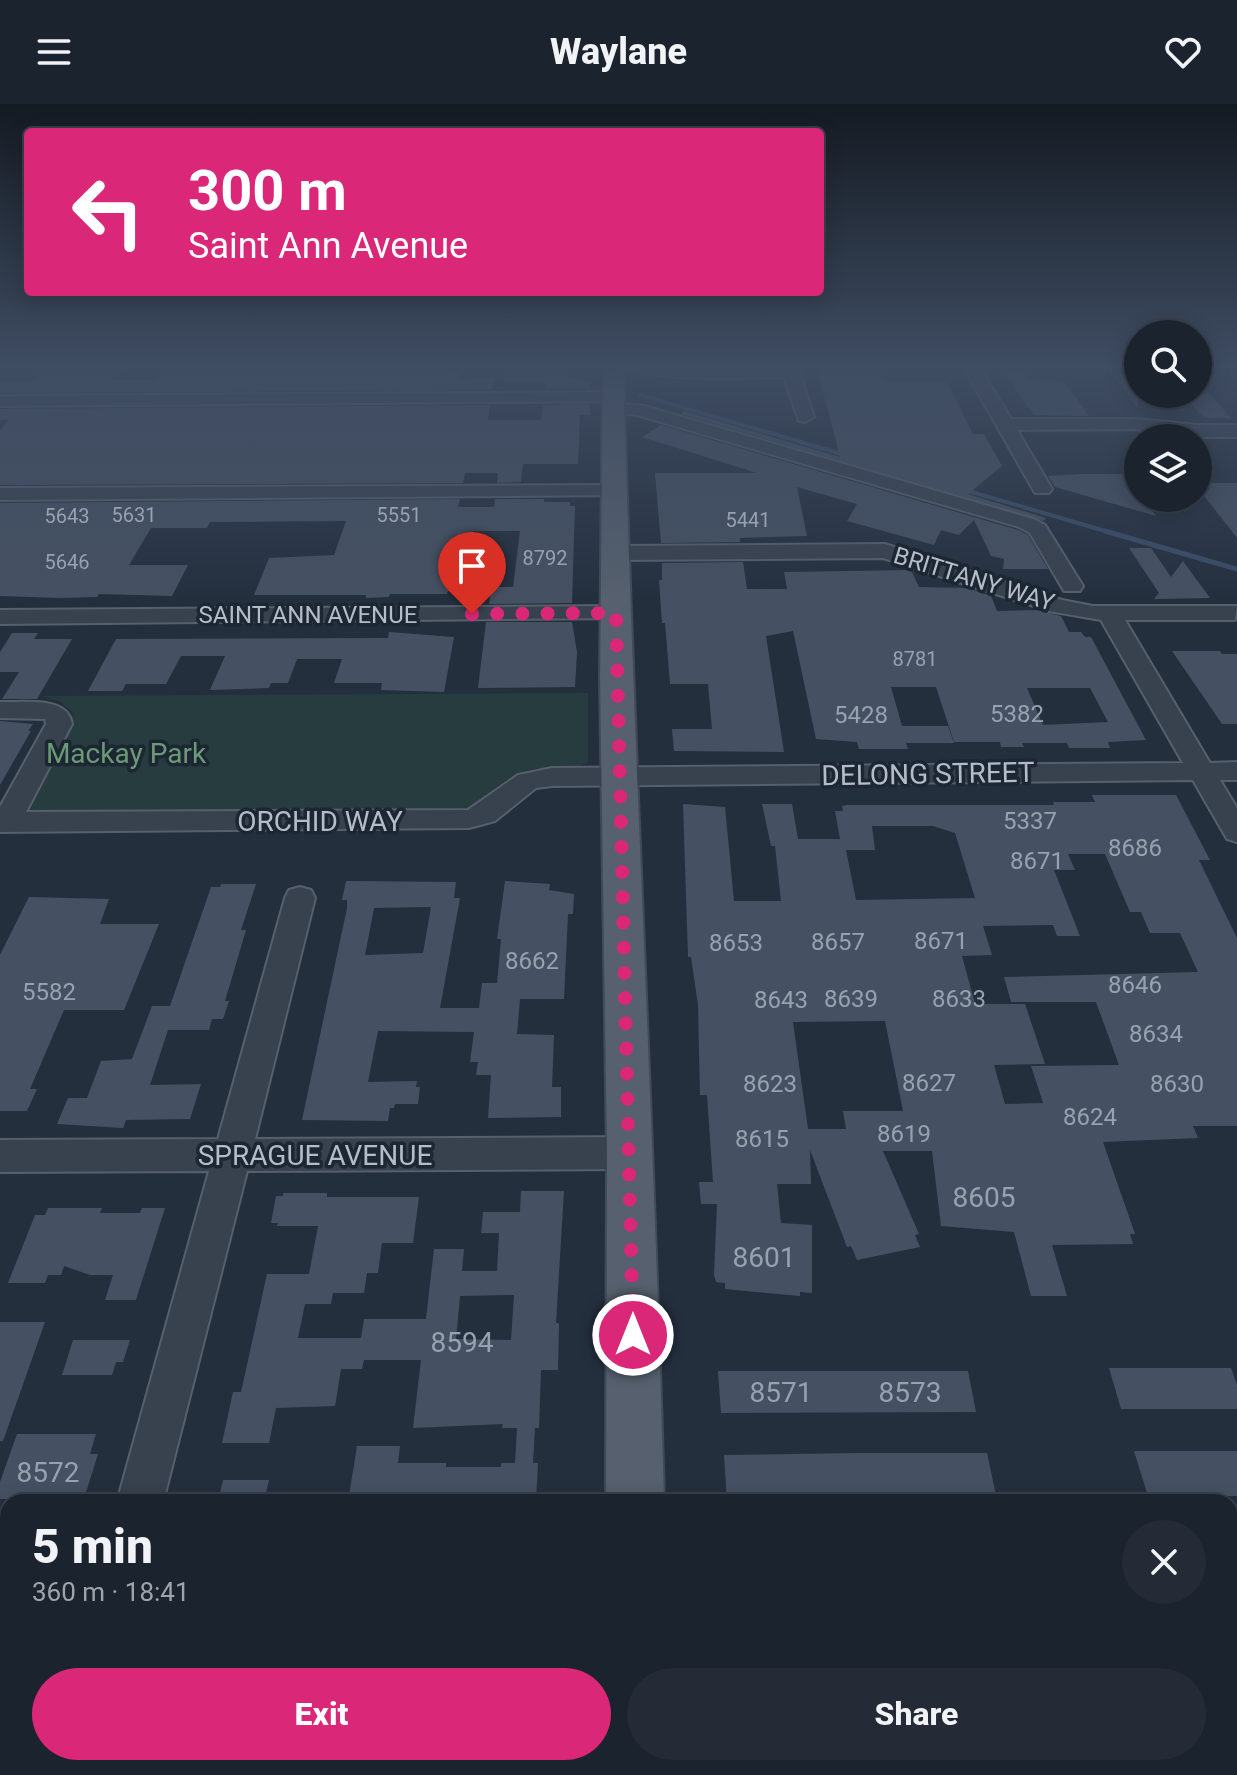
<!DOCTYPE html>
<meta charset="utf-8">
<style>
:root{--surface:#1b232e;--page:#242b36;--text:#f1f3f6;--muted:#a0a4aa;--line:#39404a;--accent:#db2777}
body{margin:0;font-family:Roboto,sans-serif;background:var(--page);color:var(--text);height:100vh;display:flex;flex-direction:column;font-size:30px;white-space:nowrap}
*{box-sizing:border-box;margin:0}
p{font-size:26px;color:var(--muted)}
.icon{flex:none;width:44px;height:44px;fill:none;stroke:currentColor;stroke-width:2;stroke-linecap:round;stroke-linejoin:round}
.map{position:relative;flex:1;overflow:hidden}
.details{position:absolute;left:0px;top:1390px;width:1238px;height:282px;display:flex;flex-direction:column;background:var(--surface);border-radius:24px 24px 0 0;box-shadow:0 4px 20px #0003,0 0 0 2px var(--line)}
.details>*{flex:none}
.guide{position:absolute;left:24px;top:24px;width:800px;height:168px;border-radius:8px;box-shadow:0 4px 20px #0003,0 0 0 2px var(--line);background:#db2777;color:#fff;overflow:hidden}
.fabs{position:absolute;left:1124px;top:216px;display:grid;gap:16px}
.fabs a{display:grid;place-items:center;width:88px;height:88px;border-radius:50%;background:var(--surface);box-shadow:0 4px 20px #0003,0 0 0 2px var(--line);font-size:40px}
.pin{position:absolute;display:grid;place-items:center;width:68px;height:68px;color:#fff;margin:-82px -34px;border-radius:50% 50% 50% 0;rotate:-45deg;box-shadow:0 0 8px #0007}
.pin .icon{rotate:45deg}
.me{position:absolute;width:88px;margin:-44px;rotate:0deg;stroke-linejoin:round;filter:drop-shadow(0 0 6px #0008)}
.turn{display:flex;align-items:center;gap:28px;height:168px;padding:0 32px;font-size:36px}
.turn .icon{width:104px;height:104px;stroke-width:2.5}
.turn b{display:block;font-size:56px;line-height:68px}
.round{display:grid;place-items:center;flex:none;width:84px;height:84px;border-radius:42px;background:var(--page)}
.overview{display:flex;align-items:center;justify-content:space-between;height:136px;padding:0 32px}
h1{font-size:48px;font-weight:800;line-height:60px}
.button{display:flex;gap:16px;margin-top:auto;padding:16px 32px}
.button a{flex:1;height:92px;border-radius:48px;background:var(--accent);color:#fff;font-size:32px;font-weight:800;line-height:92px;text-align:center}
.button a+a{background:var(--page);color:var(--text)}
header{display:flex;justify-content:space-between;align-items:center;height:104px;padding:0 32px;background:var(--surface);font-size:36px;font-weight:800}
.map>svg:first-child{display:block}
.green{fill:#263c3f}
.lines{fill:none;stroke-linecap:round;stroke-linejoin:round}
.stream-far1{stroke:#394c67;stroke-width:4}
.stream{stroke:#394c67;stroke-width:5}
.building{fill:#455162;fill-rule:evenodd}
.minor-casing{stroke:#565f6c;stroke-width:4}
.major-casing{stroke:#414a57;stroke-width:4}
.minor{fill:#38414e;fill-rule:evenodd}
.major{fill:#56606e;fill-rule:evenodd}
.route{stroke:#db2777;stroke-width:14;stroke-dasharray:0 25.2}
.labels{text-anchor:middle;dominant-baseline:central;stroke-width:7;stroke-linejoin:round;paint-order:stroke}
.far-number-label{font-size:20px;fill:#98a1af}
.far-street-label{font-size:24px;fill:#b4bcc9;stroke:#1d2633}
.number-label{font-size:24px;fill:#98a1af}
.park-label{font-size:28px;fill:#6b9a76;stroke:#1d2633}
.street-label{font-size:28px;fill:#b4bcc9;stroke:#1d2633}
.near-number-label{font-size:28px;fill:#98a1af}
</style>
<header><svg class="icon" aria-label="menu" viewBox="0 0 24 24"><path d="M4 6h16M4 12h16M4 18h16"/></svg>Waylane<svg class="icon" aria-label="heart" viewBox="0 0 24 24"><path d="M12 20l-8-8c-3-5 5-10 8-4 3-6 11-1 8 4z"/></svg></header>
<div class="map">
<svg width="1237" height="1671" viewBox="0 0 1237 1671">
<rect width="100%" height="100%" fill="#242f3e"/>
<!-- green -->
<path class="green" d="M588,589v69l-8,4c-20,3 -45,-1 -64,8 -24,12 -21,28 -52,35l-441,3 51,-98 -13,-12 -19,-6z"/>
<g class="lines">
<!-- stream-far1 -->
<path class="stream-far1" d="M640,291l205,60
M965,386l147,43"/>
<!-- stream -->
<path class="stream" d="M1105,427l132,38"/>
</g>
<!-- building -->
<path class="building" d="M58,261h66l-12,15h45l8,-11h43l3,-4h233l-1,7h17l-1,7 35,-1 -2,12 -492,3v-11h31l12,-14h12z
M506,261l41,5 44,13 -1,6h-45l1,-7h-43z
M816,261h62l7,17h62l26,52h11l18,32 -34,28 78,24 -3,3 -362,-107 3,-3 156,46z
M1107,264h22l9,11v29z
M1003,268h22l5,8 34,1 25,35 -55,-1z
M1183,290h27l22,25 -29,-2z
M590,300v11h-10l-2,49h-55l-2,18 -24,1 1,-10h-33l-2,10 -463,2v-55l9,-10h-9v-11l490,-4 -2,15h53l2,-15z
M661,321l357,105 10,5 20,34h-45l1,-10 -13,-3 -17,-36 -15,15 -18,-5 -7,15 -87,-24 10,-17 -60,-17 10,49 -67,2v4l-79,1 -6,-70h102l-115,-36z
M1079,370h47l12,17v7h5l13,18 -101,-29 -7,-11z
M1198,379h39v55l-39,-50z
M460,395l-2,8h36l1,-8h49v3h26v4h5l-3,97 -83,1 2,-17h22l7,-56h-47l-3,10h-6l-8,50h-8l-1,3h-57l-1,3 -23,1v-3h-112l15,-37 65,-3 12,-34 -136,1 -3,6h-56l-22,37h59l-16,31 -73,-2 -2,3 -37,1 -60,-2v-93z
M1129,444h22l20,29 12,-16 27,37 -56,1 5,-6z
M743,458l4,27h40l-3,-17 127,-2 8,17 49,1 23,8 6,15 40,-1 24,6 8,16h12l4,5h6l55,103 -38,2 2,6h-41l-2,-5h-45l2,4h-23l-1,-5h-46l-18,-55h-45l11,39h46l6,17h-48l2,6h-49l-2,-7 -41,-3 -23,-108 -27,5 18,116 -110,-1 -2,-22h40l-4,-45h-38l-5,-61h-3l-3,-43h3v-17zM1027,584h63l18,34 -65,3z
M486,518h86l5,30 -2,35 -97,1z
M389,528l65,5 -10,55 -63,-2 1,-7h-48l8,-24h-45l-9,24h-17l-2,5 -59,2 15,-34h-44l-15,28h-40l-4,7h-34l28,-52 272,-1z
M12,529h26l-4,6h38l-35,60h-35l17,-27h-19v-20z
M1172,547h48l2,3h15v70h-15z
M0,617l33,3 -5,7h3l-31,54z
M1092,691h84l34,65h-11l38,78v188h-44l5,12 -95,4 32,92h-5l3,10 -81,1 15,51h-36l-17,-64 -73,-6 -9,-75h-49l36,83 -4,1 5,12 -63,13 -6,-14 -4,1 -37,-97 1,34h-34l4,39 31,2v68l-12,-1v4l-75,-7v-6l-9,-1 -2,-7 3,-71h-16l-2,-22h14l-6,-87h-7l-2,-90 -7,-48h-3l-5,-153 42,3 9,94h47l-6,-55h-4l-9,-42h30l6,35h42l-5,-28h8l-1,-5 5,-1h207l-1,-3h42zM872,722h61l22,7 20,65 -119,2 -10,-50h29zM1068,750h37l25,58h11l9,21h30l18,39 -194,5 7,25h85l23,63 -88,1 12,37 -38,1 -11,-39 51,-1 -20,-60h-50l-13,-48 30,-1 -9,-29 70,-1 4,11h23l-26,-66h21zM885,917l18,90h-60l3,18h-38l-15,-107z
M346,777l110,1 -2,16h6l-20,110h39l3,-25h15l4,-44h-4l8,-58 45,3 -1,6 25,4 -1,20h-5l-4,85h-44l-3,35 37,1 -2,52h9v30l-73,1 3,-43h-15l2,-13h-8l4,-30 -96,-1 -10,51 49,-1 -1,6h4l-2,17h-23l-1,4h-4l-2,13 -86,-1 45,-212v-8h-5zM431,803l-8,46 -58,2 9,-47z
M221,780h35l-15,46h5l-21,71h4l-6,18h-11l-3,11h-41l-18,55 51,-1 -11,35 -64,1 -3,8 -66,-4 11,-26h19l14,-37 31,-2 20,-53h18l41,-119h9z
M29,793l80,2 -9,25h59l-35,86h-60l-34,79h7l-10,22h-27v-156z
M521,1087h43l-8,132h3l-1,47h-17l-2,58h-4l-2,35h5l-2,39h-188l9,-56h43l-2,17h48v4h55v-4h14l2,-35h-15l1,-4 -90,4 8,-68h-57l-2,9h-21l-6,37 -59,2 -7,35h-47l11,-51h8l26,-118h42l9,-48h-41l1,-3h-7l5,-27h7v-3h44v4h92l-6,46h-31l-4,30h-11l-3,20h-31l-2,11h-26l-7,34h63l3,-19h62l8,-70h30l-2,22h35l2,-38h-18l2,-21h37zM514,1191l-3,45 -55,-1 4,-43z
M48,1104h54l-2,5h40l2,-5h23l-29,92h-31l8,-25h-23l-26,-9 -3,9h-13l-3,8h-37l27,-68h10z
M0,1218h45l-42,119h-3z
M73,1236h57l-7,22h-7l-4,13h-50z
M1109,1264h122l6,17v24h-116z
M718,1267h250l8,41 -255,1z
M17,1330h79l-6,20h8l-14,45h-84v-17z
M1134,1347h103v45h-89z
M859,1349h128l10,47 -270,2 -3,-47z
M223,1376h46l-5,22h-46z"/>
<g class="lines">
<!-- minor casing -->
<g class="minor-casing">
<path id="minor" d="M625,261l62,3 110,-3 17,52 -9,5 -6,-1 -15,-44c-28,0 -143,6 -159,-12z
M962,261h16l33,54h125l62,6h39v12h-39l-62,-8 -119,1 35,59 -3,4h-14z
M612,288l9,5 -3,4 -618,5v-10z
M612,299l32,3 389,113 12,6 38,61 -3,5h-16l-34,-58 -11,-6 -382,-112 -31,-3 -3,-4 3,-4z
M614,381l10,6 -3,4 -621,5v-12z
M885,440l177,56 31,6h144l-2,14h-110l85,143 27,-1v18h-17l17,28v34l-10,-3 -34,-59 -641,6 -16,2 -41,33 -26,7 -469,4v-25l46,-83 -1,-5 -45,-1v-16c22,1 68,-7 72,22l-46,88 442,-2 50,-35 34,-7 631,-5 -82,-143 -52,-9 -166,-53 -267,2 -11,-7 11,-7z
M616,502l8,2 4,5 -4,5 -624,6v-14z
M300,783l11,3 4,8 -60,241 376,-2 13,5 6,11 -6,11 -13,5 -384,2 -84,331h-46l92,-331 -209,1v-32l218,-1 67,-241 4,-8z
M43,1664h54l-2,7h-54z"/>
</g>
<!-- major casing -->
<g class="major-casing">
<path id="major" d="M603,261h20c10,379 31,758 41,1137h-58l1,-349 -7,-476z
M605,1664h68v7h-68z"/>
</g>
<!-- minor -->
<use href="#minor" class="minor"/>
<!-- major -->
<use href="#major" class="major"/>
</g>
<!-- sky -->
<linearGradient id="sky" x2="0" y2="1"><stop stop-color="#141a22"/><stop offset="0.53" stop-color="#3f4d63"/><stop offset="1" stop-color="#3f4d63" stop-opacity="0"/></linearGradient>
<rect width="1237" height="495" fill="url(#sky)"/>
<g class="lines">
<!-- route -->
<path class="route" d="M472,510l144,-1 17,722"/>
</g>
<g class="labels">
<!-- far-number labels -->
<g class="far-number-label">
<text x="134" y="411">5631</text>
<text x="399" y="411">5551</text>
<text x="67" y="412">5643</text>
<text x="748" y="416">5441</text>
<text x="545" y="454">8792</text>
<text x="67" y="458">5646</text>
<text x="915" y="555">8781</text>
</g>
<!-- far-street labels -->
<g class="far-street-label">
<text transform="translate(974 475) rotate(17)">BRITTANY WAY</text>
<text x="308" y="511">SAINT ANN AVENUE</text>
</g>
<!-- number labels -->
<g class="number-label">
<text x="1017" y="610">5382</text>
<text x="861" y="611">5428</text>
<text x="1030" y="717">5337</text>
<text x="1135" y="744">8686</text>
<text x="1037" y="757">8671</text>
<text x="941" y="837">8671</text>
<text x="838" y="838">8657</text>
<text x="736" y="839">8653</text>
<text x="532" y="857">8662</text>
<text x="1135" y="881">8646</text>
<text x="49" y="888">5582</text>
<text x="851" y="895">8639</text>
<text x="959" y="895">8633</text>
<text x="781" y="896">8643</text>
<text x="1156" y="930">8634</text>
<text x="929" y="979">8627</text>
<text x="770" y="980">8623</text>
<text x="1177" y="980">8630</text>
<text x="1090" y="1013">8624</text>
<text x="904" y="1030">8619</text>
<text x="762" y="1035">8615</text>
</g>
<!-- park labels -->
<g class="park-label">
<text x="126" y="649">Mackay Park</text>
</g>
<!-- street labels -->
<g class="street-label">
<text transform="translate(928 670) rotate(-1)">DELONG STREET</text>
<text x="320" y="717">ORCHID WAY</text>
<text x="315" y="1051">SPRAGUE AVENUE</text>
</g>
<!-- near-number labels -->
<g class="near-number-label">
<text x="984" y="1093">8605</text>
<text x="764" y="1153">8601</text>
<text x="462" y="1238">8594</text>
<text x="781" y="1288">8571</text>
<text x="910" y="1288">8573</text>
<text x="48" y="1368">8572</text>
</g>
</g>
</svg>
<div class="fabs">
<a><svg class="icon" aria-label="search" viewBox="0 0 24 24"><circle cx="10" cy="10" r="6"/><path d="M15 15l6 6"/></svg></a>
<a><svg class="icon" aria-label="layers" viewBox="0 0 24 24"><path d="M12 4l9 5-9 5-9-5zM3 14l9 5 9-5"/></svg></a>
</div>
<div class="pin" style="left:472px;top:510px;background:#d93025"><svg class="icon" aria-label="arrive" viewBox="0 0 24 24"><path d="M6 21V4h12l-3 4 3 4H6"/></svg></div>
<svg class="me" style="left:633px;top:1231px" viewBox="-20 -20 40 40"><circle r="17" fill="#db2777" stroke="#fff" stroke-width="3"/><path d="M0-11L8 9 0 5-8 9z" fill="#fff"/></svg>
<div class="guide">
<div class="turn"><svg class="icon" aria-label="left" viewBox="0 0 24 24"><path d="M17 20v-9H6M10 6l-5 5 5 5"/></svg><div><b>300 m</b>Saint Ann Avenue</div></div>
</div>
<section class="details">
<div class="overview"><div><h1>5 min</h1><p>360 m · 18:41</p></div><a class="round"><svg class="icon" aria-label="close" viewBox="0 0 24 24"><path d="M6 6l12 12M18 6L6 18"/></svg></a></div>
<div class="button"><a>Exit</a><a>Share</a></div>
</section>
</div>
